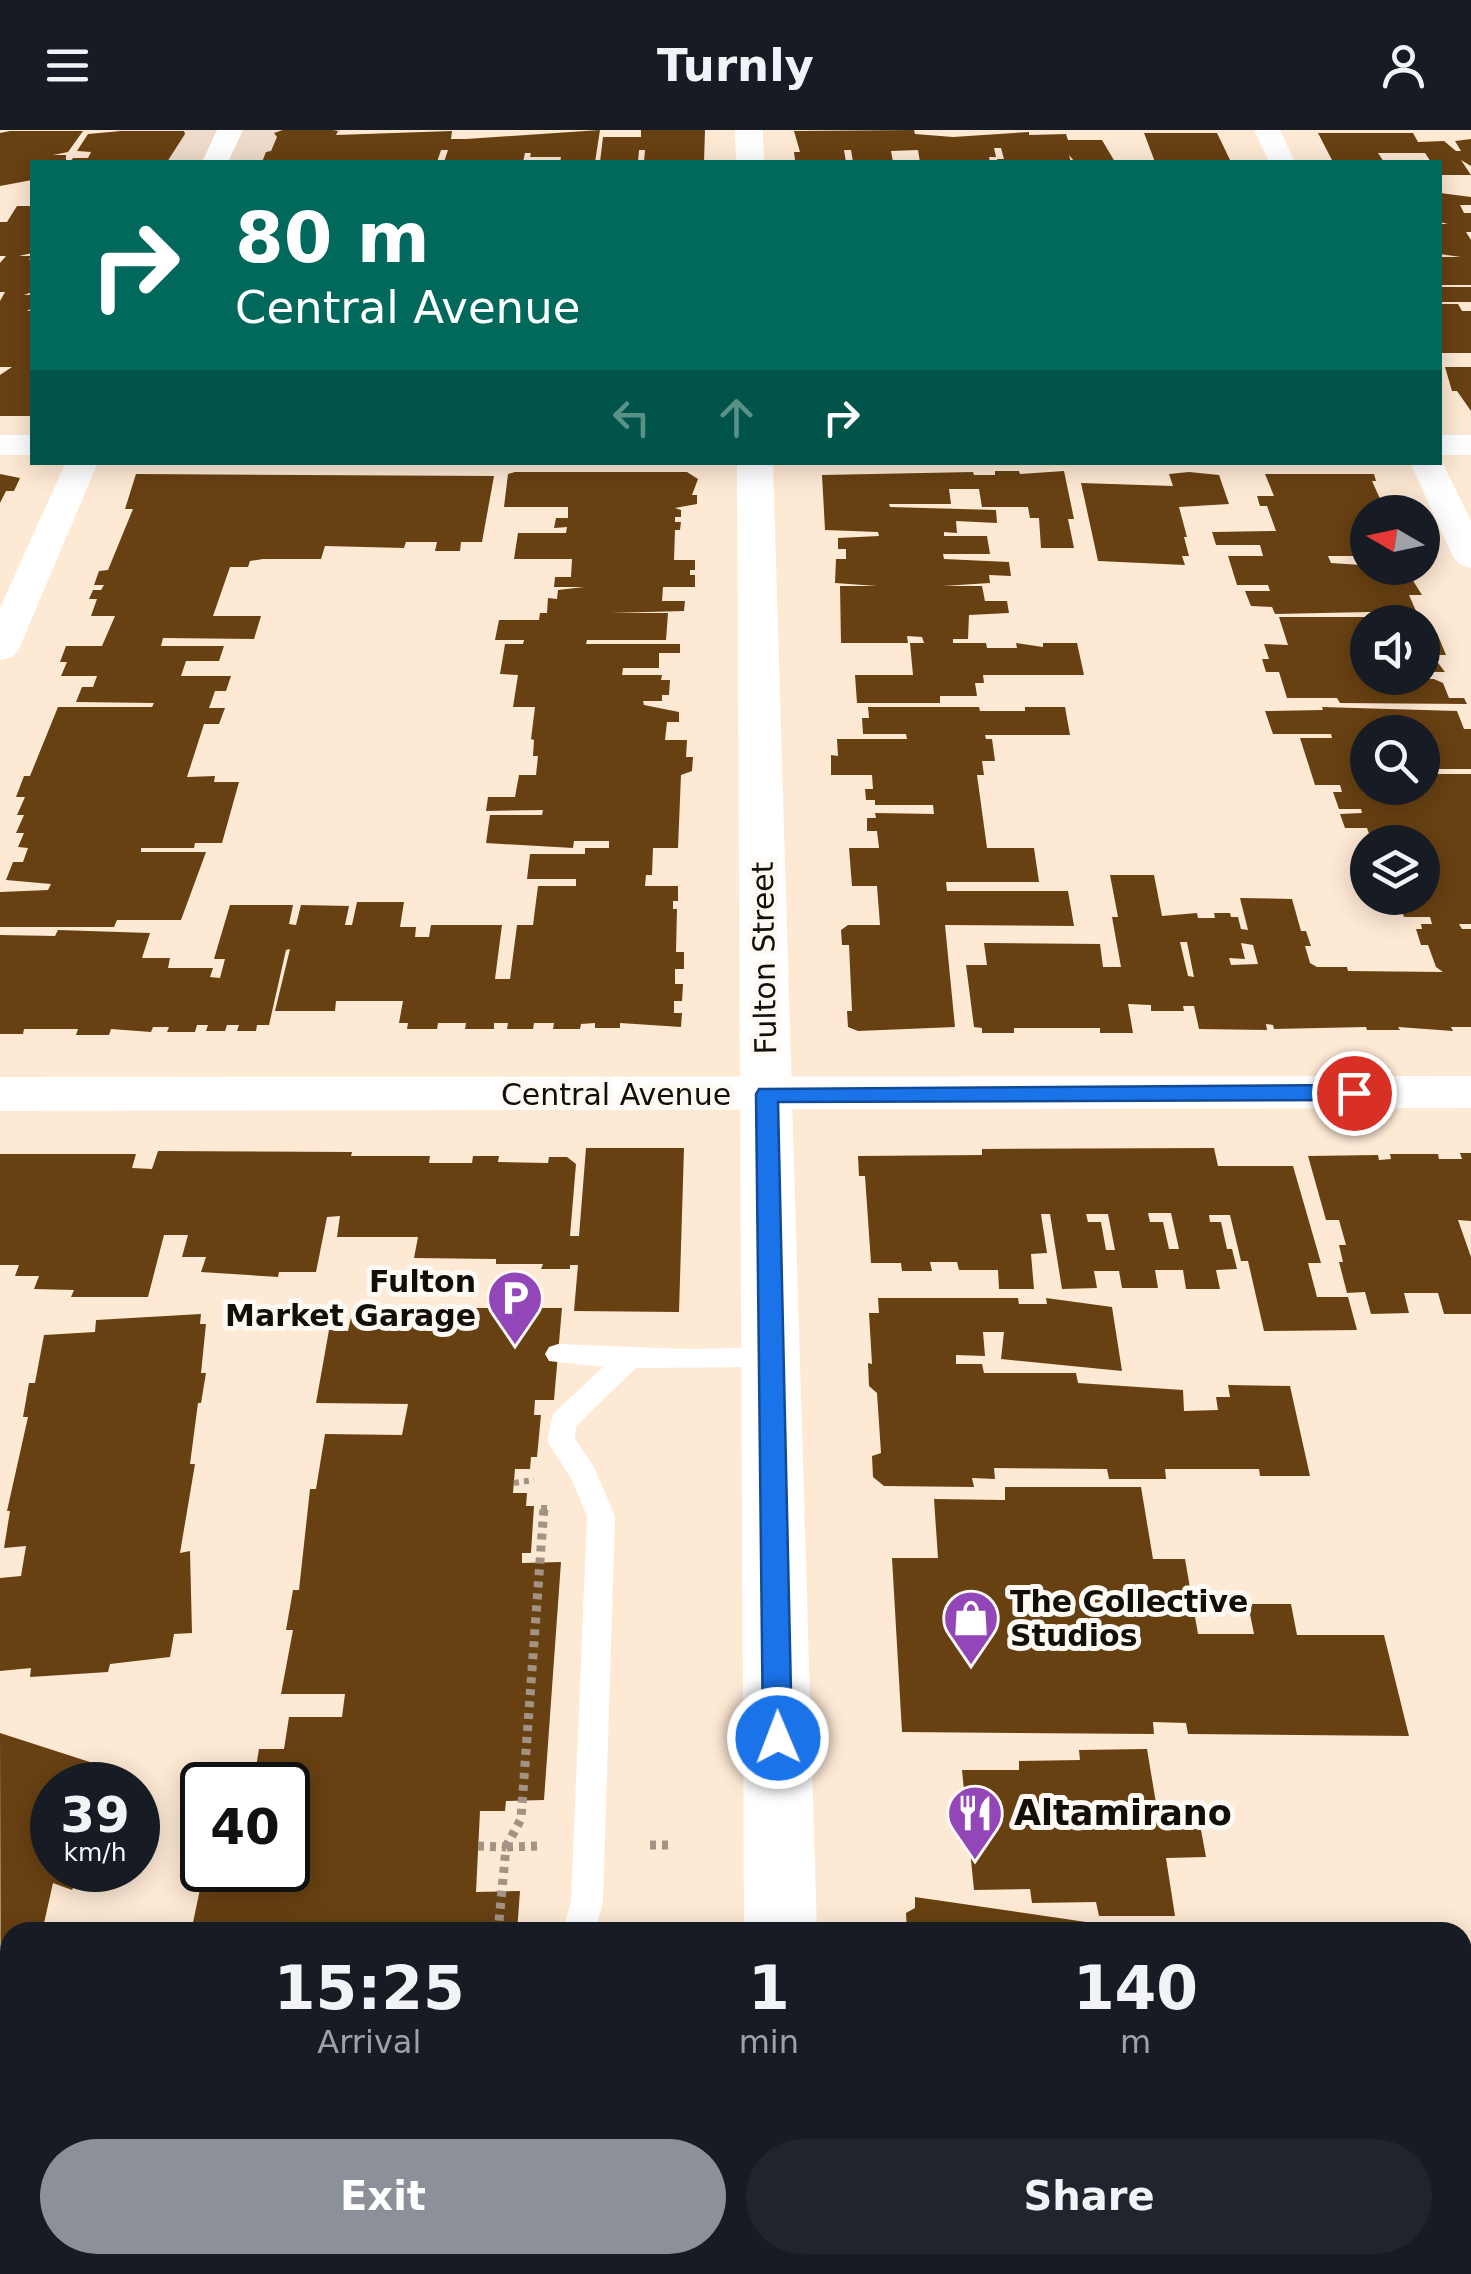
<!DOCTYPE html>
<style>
:root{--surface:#171b24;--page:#20242c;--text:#f1f3f6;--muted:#9ea1a6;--accent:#8c9099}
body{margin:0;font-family:"DejaVu Sans",sans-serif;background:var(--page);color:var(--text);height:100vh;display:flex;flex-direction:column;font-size:38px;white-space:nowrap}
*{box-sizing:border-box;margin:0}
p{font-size:32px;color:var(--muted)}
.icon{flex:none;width:55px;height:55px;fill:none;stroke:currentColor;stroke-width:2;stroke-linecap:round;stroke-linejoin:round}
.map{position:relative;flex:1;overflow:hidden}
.details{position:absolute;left:0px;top:1792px;width:1472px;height:352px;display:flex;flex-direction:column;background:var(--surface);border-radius:30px 30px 0 0;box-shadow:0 5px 25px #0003}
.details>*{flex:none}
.hud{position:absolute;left:30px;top:30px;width:1412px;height:305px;border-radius:0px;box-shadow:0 5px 25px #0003;background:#00695c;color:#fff;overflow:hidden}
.needle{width:65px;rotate:279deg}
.buttons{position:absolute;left:1350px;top:365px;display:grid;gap:20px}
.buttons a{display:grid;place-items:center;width:90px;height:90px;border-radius:50%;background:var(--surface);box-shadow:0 5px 25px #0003;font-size:50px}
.speed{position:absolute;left:30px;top:1632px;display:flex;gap:20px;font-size:50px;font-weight:700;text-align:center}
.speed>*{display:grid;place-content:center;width:130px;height:130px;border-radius:50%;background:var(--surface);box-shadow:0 5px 25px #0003;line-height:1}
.speed small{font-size:25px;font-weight:400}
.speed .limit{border:5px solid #111;border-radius:15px;background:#fff;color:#111}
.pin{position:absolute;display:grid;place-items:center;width:85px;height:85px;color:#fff;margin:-42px;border:5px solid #fff;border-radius:50%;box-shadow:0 2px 10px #0007}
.me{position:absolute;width:110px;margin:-55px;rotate:359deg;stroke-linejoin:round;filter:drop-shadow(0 0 8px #0008)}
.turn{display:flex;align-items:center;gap:35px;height:210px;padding:0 40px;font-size:45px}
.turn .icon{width:130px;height:130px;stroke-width:2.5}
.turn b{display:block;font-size:70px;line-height:85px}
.lanes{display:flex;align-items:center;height:95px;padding:0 40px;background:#0003;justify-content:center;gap:50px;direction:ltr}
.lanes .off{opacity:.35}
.eta{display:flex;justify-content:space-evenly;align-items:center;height:170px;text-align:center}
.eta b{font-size:60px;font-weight:700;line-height:70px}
.action{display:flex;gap:20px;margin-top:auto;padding:20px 40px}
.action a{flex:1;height:115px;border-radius:60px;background:var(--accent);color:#fff;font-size:40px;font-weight:700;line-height:115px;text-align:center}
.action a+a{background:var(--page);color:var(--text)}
header{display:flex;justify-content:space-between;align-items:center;height:130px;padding:0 40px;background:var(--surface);font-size:45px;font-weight:700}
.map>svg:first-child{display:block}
.commercial{fill:#eedbcb}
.building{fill:#684112;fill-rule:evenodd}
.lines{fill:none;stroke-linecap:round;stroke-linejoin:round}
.path-far1{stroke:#a39384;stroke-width:6;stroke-dasharray:5 5;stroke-linecap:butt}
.path{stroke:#a39384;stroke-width:9;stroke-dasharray:6 6;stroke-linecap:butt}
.service{fill:#fff;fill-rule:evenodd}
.minor{fill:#fff;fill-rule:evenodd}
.tertiary{fill:#fff;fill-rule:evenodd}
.route{fill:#1a73e8;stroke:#114b97;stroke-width:2.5}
.labels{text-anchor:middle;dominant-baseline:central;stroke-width:10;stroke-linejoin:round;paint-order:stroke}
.street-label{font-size:30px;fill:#140e07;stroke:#fdf9f5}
.poi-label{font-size:30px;font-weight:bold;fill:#140e07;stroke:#fdf9f5;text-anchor:end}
.near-poi-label{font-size:35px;font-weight:bold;fill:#140e07;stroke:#fdf9f5;text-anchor:start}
</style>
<header><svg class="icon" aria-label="menu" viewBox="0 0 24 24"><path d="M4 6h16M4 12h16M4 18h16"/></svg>Turnly<svg class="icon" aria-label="person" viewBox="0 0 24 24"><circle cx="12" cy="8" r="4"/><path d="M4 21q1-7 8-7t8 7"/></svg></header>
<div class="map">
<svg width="1471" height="2144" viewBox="0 0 1471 2144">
<rect width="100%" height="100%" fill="#fee9d4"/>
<!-- commercial -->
<path class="commercial" d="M118,0h223l-11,32 -229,-3z"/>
<!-- building -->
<path class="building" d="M283,0h50l5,1 -2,4 116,-4 -1,8h15l134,-9 -5,32h-35l1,-5h-31l1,-4h-6l-2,9h-79l4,-12h-7l-4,12h-175l4,-10 5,-1 6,-14 -3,-4z
M641,0h64l-1,32h-60l1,-12h-6l-1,12h-38l3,-25h38z
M914,0l1,4 38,3 76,-5v3l37,-1 2,6h34l13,22h-40l-6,-7 2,7h-73l-1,-3h7l-3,-11h-7l2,9h-7l1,5h-70l-2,-12 -27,1 2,11h-40l-2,-12h-7l2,12 -51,-2 -1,-8h6l-6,-21z
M10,1h73l-15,21 -15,3h13v7h-34v18l-32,6v-53z
M121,1h63l1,3 -18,28h-97l3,-4h15l3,-6 -14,-1 11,-17z
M1144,3h73l14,29h-76z
M1318,3h95l5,9 26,-1 12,10h5l-6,-10 16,-2v27l-10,-6 10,15h-31v-13h-9l-6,-9h-47l6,9h-51z
M1440,63l31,4v8h-11l4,8h7v19h-5l5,8v45h-31v-28h21l-21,-3v-30h8l-8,-2z
M17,76h15v47l-13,3h12l-2,4h3v32l-8,3h8v13l-5,3h5v105h-32v-41l12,-8h-12v-66l5,-9h-5v-29l6,-7h-6v-34h7z
M1440,157h31v15h-31z
M1440,174h18l4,7h9v42h-31z
M1445,237h26v44l-14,-20h-5z
M995,341h24l1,3 44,-3 10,48h-6l6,29h-33l-2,-30h-9l-2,-11h-46l-3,-18h-30l2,15h-62l1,3 106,3 1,13 -41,-2 1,12 -13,-1v4h43l3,18h-47l1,5 65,3 2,14 -22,-1 1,8 -47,3h39l3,15h22l2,12 -40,2 -1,24h-15v4h33l1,5h30l-1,-5 27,4v-4h34l7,32h-101l1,8h-9l2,13h-37v7h-83l-2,-28h58l-3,-32h14l-2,-6 -15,-1 1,7h-67l-1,-57h37l-42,-3 1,-24h10v-10h-8v-11l41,-2 -1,-4 -53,-2 -3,-55 151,-3 1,3h21z
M515,342h172l11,7 -6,16h5v9l-22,4 6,2v7h-6v5h6l-1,8h-5l-1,30h21v10h-5v5h5v12h-32l-1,14h23l-1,10 -73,2h57l-2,27h-79l-1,4h94v9h-21v15h-36l-1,7h40l-1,5h9l-1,15h-7v6h-19l1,4 35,7v10h-12l-2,18h22l-1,17h7l-1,14 -11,4 -3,73h-25l-1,27h-6l-1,11h33v15h-5v8h4l-1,43h8v17h-9v15h8l-1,17h-8v12h8l-1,14 -61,-4v5h-25v-5l-14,1 -1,5h-27l1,-6h-20l-1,6h-26l1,-6h-14v6h-29l1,-6h-28l-1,6h-30l1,-6h-9l4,-22h-67l-1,10h-60l15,-62 -4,1 -17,75h-12l-1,6h-19l2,-6h-12l-2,6h-19l2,-6h-11l-2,7h-28l2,-5h-16l-2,5 -40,-3 -2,6h-33l2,-6h-54l-1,5h-23v-99l55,1 3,-6 92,3 -8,25h28l-2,10h45l-3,9 10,1 5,-19h-11l16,-54h63l-4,19 7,1 5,-20 48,1 -4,19h7l5,-23h47l-4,25h16l-1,10h14l2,-12h71l-7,54h15l7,-54h16l5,-39h38v-7h-49l3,-25h55v-6h24v-7h-35l-1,7 -87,-5 4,-28h52l1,-5 -57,1 2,-14h27l4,-22h17l2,-19h-5l1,-16 -3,-1 4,-32h-22l5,-32 -18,-1 5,-30h18l1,-4h-29l4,-20h40l1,-7h7l1,-15 9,1 1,-9 26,-3h-30l1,-10h16l1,-18h-58l4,-26h48l1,-6 -13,1 2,-10h12v-11h-64l4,-33z
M1189,342l30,3 10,29 -50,3 8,30h-3l5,19h-7l3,9 -87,-4 -17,-78 92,3 -4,-12z
M0,344l20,4 -6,13h-8l-6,12z
M136,344l358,2 -12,66h-21l-1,9h-25l2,-9h-31l-2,6 -79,-2 -4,13h-58l-13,2 -2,6h-18l-17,49h48l-7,23 -91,-1 -2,8h63l-5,15h-33l-5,15h50l-5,15h-11l-6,17h16l-6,16h-15l-17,53 28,-1 -1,6h25l-17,61h-27l-1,5h-53v4h65l-25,68h-64l-3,7h-114v-35l48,-2 3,-6 -45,-4 7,-18h10l5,-14 -10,-1 6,-14h-8l8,-18h-7l8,-18h-9l8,-21h6l28,-69h94l2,-4 -78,-1 6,-15h11l4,-11h-36l6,-14h-7l6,-16h36l13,-30h-24l6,-17h-8l4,-9h8l3,-5h-10l5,-14 9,-1 25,-61h-8z
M1265,344h109l2,7h-4l14,31h-18v44h-40l3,7 74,5 17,27h-13l7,16 -141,3 -3,-7 -21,-1 -6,-15h25l-2,-6h-31l-9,-29h35l-3,-11h-44l-4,-13 64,-1 -9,-25h-7l-3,-10h17z
M1279,487h136l2,5h-49v56l66,1 9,4 6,15h15l3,6 -127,-1 -3,-5h-50l-8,-26h-13l-4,-13h7l-5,-15 24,1z
M1422,503h15l9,22h-14l13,17h-23z
M868,577h111l1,4h45v-4h40l5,28h-85l1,4h6l3,22h-13l2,14h-7l10,73h47l5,34h-93l1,9h121l6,35 -129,-1 10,102 -97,4 -10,-4 -1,-16h5l-3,-66h-7l-1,-15 7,-5h32l-3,-39h-25l-3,-38h30l-2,-17h-10v-13h9l-1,-5 59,1 -1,-9h-58v-5h-9l-1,-11h8l-1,-14h-41v-20l7,1 -1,-17h70l-1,-5h-43l-1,-16h7z
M1322,577l135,4 7,18h7v40h-49v-37h-54v56h54v-14h49v150h-12l3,5h9v98h-20l2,4 -55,-4 2,3h-33l-1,-3 -92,2 -1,-4 -7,-1 1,6 -68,-1 -5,-23h-11l1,5h-33v-6l-23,-1 5,29h-33v-5h-86v5h-32v-5l-8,-1 -8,-62h21l-3,-22 116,1 3,23h18l-9,-50h6l-8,-42h44l8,41 35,-3 1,5h17l-1,-5h16l1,4h7l3,12 7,1 -8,-32 52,1 9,32h5l5,15h-6l5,17 7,4h30l1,4 95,1 -7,-5 -8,-22h-7l-5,-16h6l-1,-5h11l-2,-7h-26l-6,-19h24v-56h-50l-5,-14h-22l-5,-14 22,-1 -1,-4h-22l-6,-17h9l-2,-7h-25l-15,-47h32l-1,-4h-58l-8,-23 58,-1zM1180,812h7l7,35 -6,-1zM1241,813l12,2 5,19 -27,1 -2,-7 16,1z
M586,1018h98l-5,164 -105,-1 4,-46h-8v4h-29l2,-5h-47v-5l-82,-1 4,-21h-81l3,-21 -13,1 -11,55h-37l-1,5 -77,-5 5,-15h-24l6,-22h-24l-16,62h-77l3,-7 -40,-1 5,-13h-24l4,-11h-19v-111h136l-4,14 20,1 6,-18 194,1 -1,4h79l-1,7h43l1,-7h26l-1,6 50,1 1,-6h18l9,7 -6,72h9z
M1214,1018l4,18h75l28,97h-13l9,34h31l9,33 -93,1 -16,-70h-7l-11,-46h-21l1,7h11l6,27h5l5,20 -21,1 4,19h-34l-3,-19h-28l3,18h-36l-3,-17h-25l3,17 -35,1 -12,-75h-9l6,39 -16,1 3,35h-35l-1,-19h-39l-2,-8h-27l2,9h-30l-1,-8h-30l-6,-87h-6l-1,-20 124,-1v-6zM1148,1083h23l8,36h-10l-6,-27h-13zM1086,1084h22l7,36h-9l-5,-28h-13z
M1460,1023h11v68l-13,-1 13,37v57h-27l-6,-21h-34l5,20 -38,1 -6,-22 -18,1 -8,-31h4l-4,-17h7l-7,-25h-13l-18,-64 70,-1 1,5 12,-1 -1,-5h48l1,5h23z
M878,1168h140l1,6h28l-1,-6 66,9 10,64 -121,-12 3,-27h-21l2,24 -29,-1v9h26l2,9h92l2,10 105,7 1,21 34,-1 -2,-13h14l-2,-12 62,1 20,90h-50l-1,-7h-94l1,10h-57l-2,-10 -113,-1 1,11 -23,-1 2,9 -90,-1 -11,-9 -1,-21 9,-3 -4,-60 -8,-7 -1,-23 4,1 -3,-51h10z
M353,1178h209l-8,92h-19l-1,15h7l-4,42h-6l-1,12h-15l-2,24h14l-1,13h8l-3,47h-9v10l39,-1 -17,238 -38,1 -1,10h-25l-4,81 44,-1 -3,41h-326l13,-62h84v-85h-35l6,-36h25l5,-32h53l3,-23h-64l12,-64h-7l7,-40h6l11,-101h6l9,-55 77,1 6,-31 -92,-1 13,-73 19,1z
M201,1184l-1,10h6l-5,49h5l-5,30h-3l-8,61h5l-15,89 10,-2 2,82 -18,1 -4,23 -60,7 -2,8 -78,5 1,-9 -31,3v-93l21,-2 5,-30 -22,2 6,-37h-3l21,-94h-5l6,-34h6l9,-48 51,-3 1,-12z
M1005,1357h136l12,72h32l13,75h56l-6,-30h43l6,31h87l25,101 -221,-2 -2,-11 -33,-1 1,12 -252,-2 -10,-174h46l-4,-59 71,1z
M0,1603l130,42 -5,10h-73v85h30l-10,20 -19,-7 -11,49h-32v142l-9,27z
M1147,1619l9,54h40l10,54 -40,1 9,58h-76l-3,-14 -64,1 -2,-14 -56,1 -12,-120h57v-9l61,-1 -1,-10z
M915,1767l226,33v2h-234l-1,-19 9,-5z
M1471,2084v60h-309l-1,-9h301v-50z
M0,2094h10v41h157l-2,9h-165z
M265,2135h185l-1,9h-186z
M939,2135h206l1,9h-206z"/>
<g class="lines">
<!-- path-far1 -->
<path class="path-far1" d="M514,1353l20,-3
M544,1380v-7"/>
<!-- path -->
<path class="path" d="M650,1715h21
M478,1716l28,1 -8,85
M506,1717l15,-28 23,-312
M507,1717l32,-1
M505,2135l7,9"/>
<!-- service -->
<path class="service" d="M558,1214l128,5 86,-2 9,3 4,7 -4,7 -9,3 -136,1 -60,58 -1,13 19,28 21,49 -12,386 -8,30h-33l9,-30 16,-386 -15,-36 -25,-39 6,-27 50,-47 -54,-6 -4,-7 4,-7z"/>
<!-- minor -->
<path class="minor" d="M217,0h26l-15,32h-26z
M1254,0h26l15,32h-26z
M0,305h32v20h-32z
M1440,305h31v20h-31z
M1440,328l31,63v47l-12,-4 -6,-7 -43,-95h30z
M98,332l-79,187 -6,8 -13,3v-52l65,-144z
M1471,946v32l-1471,3v-34z"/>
<!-- tertiary -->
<path class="tertiary" d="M735,0h28l1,32h-28z
M737,332h36l44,1470h-73z
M746,2135h82v9h-82z"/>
</g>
<!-- route -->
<path class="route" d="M1354,955l10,8 -10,7 -576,2 14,636 -4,10 -10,3 -11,-3 -4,-10 -7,-644 3,-5z"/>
<!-- icons -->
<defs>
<g id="parking-pin" transform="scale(2.875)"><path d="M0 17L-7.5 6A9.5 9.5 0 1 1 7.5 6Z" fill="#9346b7" stroke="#fdf9f5"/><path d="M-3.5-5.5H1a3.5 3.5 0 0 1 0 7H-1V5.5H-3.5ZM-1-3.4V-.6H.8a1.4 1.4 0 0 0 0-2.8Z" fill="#fff"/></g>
<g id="shop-pin" transform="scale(2.875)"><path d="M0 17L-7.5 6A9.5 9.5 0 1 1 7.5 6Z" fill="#9346b7" stroke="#fdf9f5"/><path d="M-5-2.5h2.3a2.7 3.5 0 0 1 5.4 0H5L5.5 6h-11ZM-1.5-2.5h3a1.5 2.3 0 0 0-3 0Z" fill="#fff"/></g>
<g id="restaurant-pin" transform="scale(2.875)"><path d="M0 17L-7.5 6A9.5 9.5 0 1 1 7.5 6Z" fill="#9346b7" stroke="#fdf9f5"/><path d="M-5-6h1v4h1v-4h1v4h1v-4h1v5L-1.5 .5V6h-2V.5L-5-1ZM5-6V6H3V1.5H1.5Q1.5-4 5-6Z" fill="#fff"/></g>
</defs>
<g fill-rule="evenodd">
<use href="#parking-pin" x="515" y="1168"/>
<use href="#shop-pin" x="971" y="1488"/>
<use href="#restaurant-pin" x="975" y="1683"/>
</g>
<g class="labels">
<!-- street labels -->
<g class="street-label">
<text transform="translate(764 828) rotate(-91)">Fulton Street</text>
<text x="616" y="964">Central Avenue</text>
</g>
<!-- poi labels -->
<g class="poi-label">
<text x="476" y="1151">Fulton<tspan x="476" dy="34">Market Garage</tspan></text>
<text x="1010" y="1471" text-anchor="start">The Collective<tspan x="1010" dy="34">Studios</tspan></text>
</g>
<!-- near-poi labels -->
<g class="near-poi-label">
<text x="1014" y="1683">Altamirano</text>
</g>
</g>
</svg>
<div class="buttons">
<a><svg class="needle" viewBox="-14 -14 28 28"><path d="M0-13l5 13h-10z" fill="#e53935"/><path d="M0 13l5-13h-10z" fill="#9ea1a6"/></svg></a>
<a><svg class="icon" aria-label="sound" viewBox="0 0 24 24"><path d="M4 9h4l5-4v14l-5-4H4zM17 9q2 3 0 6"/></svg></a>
<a><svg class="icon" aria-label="search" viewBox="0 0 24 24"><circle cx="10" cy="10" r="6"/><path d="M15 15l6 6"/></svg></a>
<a><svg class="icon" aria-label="layers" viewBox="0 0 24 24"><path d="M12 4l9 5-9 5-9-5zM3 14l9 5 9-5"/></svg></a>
</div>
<div class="speed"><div>39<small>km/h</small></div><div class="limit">40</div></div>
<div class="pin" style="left:1354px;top:963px;background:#d93025"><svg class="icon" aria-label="arrive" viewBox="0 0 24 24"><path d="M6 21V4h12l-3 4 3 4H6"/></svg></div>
<svg class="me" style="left:778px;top:1608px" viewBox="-20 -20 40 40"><circle r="17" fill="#1a73e8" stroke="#fff" stroke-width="3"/><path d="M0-11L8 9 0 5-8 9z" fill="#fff"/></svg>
<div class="hud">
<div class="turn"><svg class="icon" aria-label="right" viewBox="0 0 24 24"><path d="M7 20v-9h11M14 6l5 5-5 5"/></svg><div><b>80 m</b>Central Avenue</div></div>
<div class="lanes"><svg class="icon off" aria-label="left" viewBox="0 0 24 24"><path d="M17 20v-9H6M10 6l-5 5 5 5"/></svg><svg class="icon off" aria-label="ahead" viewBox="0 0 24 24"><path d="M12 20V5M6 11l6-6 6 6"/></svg><svg class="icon" aria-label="right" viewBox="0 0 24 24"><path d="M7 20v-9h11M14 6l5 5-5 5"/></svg></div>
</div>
<section class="details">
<div class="eta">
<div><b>15:25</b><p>Arrival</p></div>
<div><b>1</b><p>min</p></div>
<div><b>140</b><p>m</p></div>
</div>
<div class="action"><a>Exit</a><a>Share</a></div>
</section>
</div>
